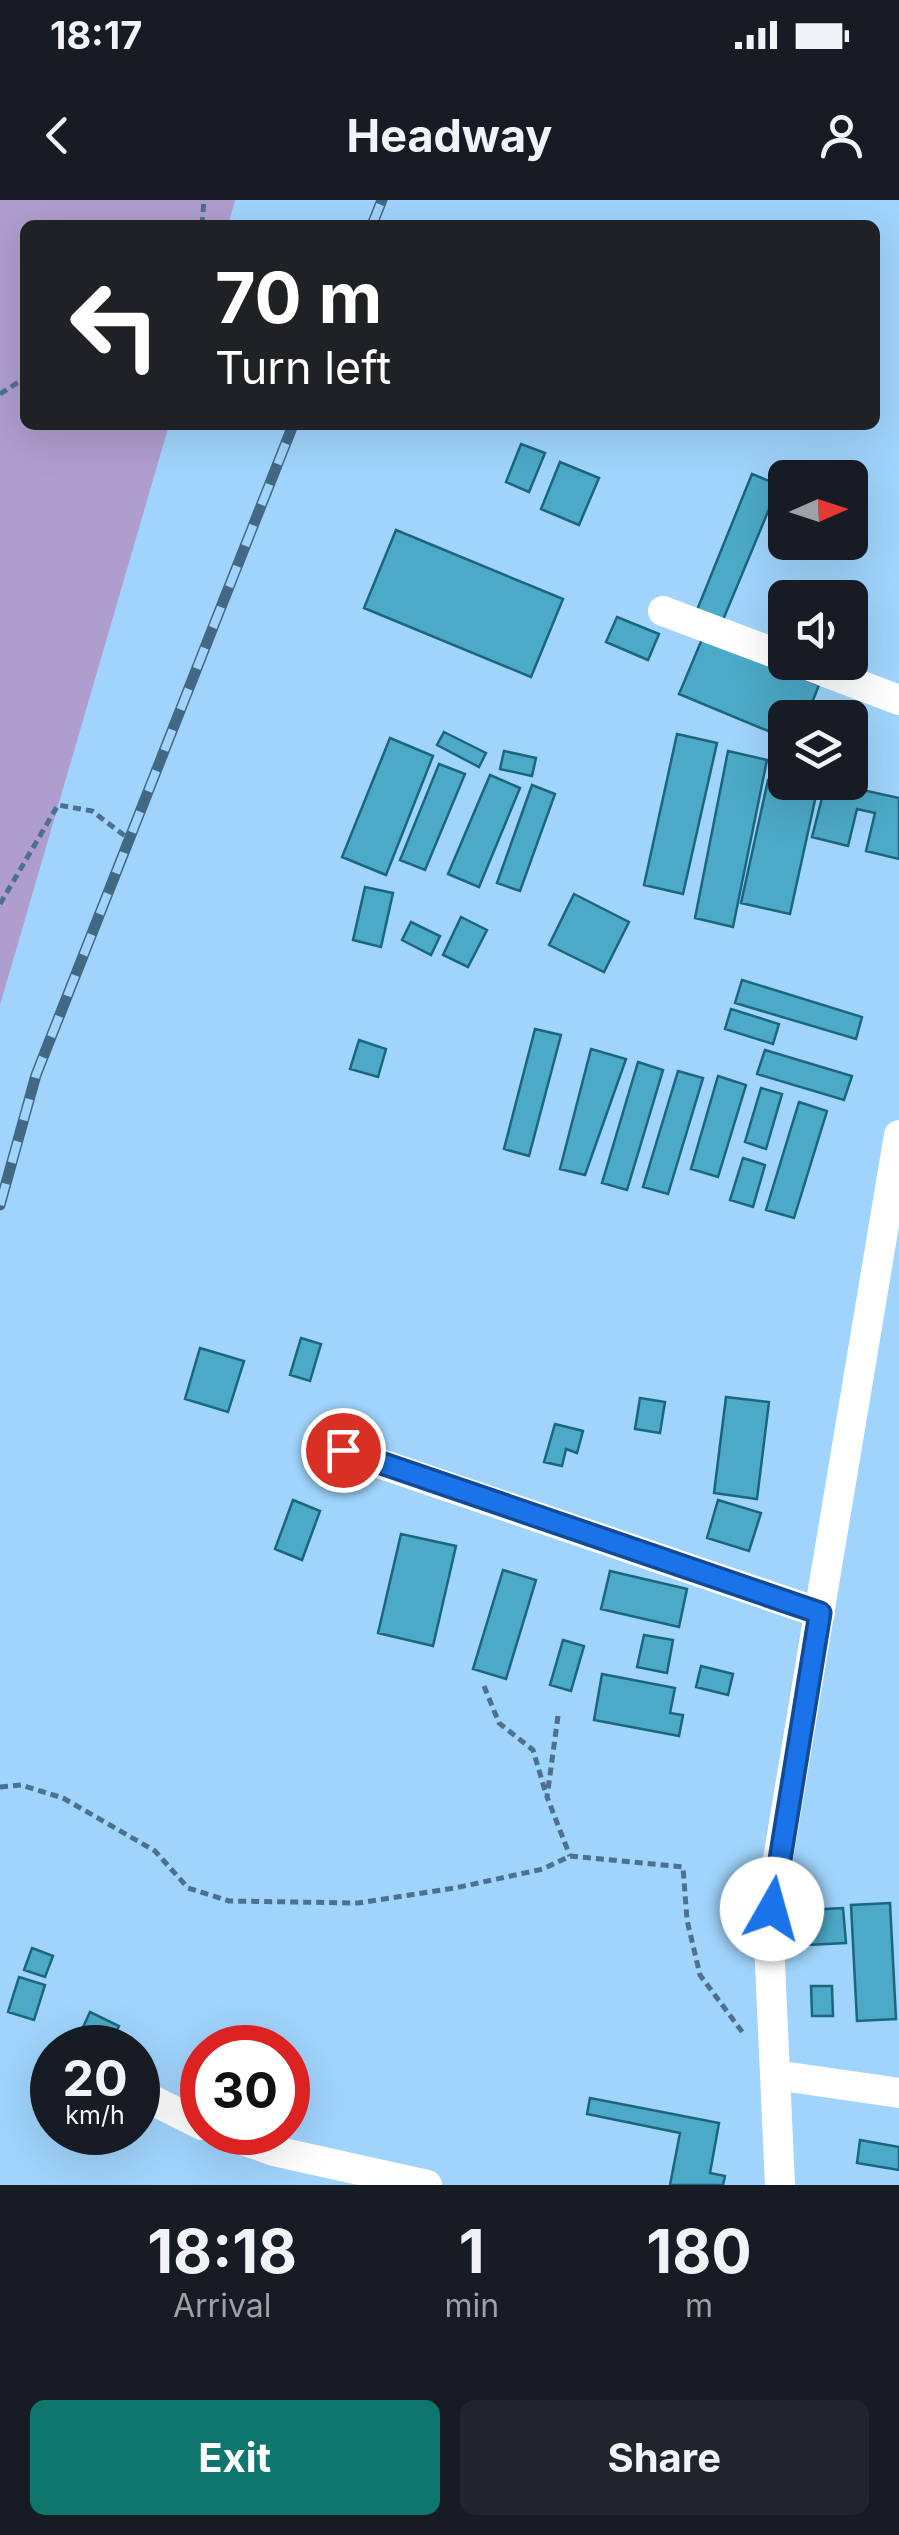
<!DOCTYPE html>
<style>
:root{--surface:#171b24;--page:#20242c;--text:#f1f3f6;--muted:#9ea1a6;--accent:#0f766e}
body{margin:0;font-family:Inter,sans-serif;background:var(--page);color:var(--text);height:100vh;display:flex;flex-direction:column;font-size:38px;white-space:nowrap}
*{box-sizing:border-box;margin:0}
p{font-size:32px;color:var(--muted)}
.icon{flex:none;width:55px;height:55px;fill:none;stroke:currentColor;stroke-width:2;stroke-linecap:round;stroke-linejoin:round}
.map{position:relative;height:1985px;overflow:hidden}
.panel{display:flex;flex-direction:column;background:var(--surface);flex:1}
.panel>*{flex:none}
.top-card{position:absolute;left:20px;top:20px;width:860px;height:210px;border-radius:15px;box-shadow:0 10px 40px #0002;background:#202124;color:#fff;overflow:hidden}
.needle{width:65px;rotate:87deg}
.tools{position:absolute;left:768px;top:260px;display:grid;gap:20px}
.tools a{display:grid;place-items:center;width:100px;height:100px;border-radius:15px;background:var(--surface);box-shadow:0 10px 40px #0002;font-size:50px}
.speed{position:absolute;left:30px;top:1825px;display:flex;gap:20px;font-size:50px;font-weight:700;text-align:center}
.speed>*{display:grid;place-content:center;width:130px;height:130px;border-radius:50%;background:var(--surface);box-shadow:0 10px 40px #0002;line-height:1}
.speed small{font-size:25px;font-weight:400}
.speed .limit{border:15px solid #d22;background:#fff;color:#111}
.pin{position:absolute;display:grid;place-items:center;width:85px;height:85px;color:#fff;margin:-42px;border:5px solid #fff;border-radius:50%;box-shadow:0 2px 10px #0007}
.me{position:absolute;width:110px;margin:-55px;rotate:7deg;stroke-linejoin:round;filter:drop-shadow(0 0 8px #0008)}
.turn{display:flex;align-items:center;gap:35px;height:210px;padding:0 30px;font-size:45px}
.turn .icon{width:130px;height:130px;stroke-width:2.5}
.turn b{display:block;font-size:70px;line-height:85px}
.eta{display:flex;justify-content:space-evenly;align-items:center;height:170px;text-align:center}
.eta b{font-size:60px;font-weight:700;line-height:70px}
.button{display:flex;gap:20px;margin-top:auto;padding:20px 30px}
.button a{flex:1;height:115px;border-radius:15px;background:var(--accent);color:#fff;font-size:40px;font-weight:700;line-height:115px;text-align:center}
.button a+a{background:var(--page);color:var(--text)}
.status{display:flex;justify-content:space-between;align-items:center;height:70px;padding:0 50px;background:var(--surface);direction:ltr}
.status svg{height:28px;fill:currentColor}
header{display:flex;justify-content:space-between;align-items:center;height:130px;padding:0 30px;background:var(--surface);font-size:45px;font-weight:700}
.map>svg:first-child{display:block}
.green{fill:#af9dce}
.building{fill:#4ca9c7;stroke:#1b667c;stroke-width:2.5}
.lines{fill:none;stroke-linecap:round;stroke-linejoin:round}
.path{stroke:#4b718e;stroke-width:5;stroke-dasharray:8 5;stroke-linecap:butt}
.street{stroke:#fff;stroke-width:30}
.rail-casing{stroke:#436884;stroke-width:11}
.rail{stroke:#a0d4fc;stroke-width:8;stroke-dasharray:22;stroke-linecap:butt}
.route-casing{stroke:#114b97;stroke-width:25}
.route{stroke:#1a73e8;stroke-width:18}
</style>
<div class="status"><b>18:17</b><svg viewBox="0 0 49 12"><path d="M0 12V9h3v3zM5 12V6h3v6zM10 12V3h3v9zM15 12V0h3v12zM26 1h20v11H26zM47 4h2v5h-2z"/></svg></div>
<header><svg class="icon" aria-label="back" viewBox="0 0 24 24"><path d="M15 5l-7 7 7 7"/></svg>Headway<svg class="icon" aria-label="person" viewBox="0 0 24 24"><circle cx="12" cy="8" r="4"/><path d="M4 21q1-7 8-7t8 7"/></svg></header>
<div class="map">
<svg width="899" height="1985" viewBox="0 0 899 1985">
<rect width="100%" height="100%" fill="#a0d4fc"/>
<!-- green -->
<path class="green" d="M0,0h235l-7,25h-203v200h144l-169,580z"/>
<!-- building -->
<path class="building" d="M521,244l24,9 -16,39 -23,-10z
M560,262l39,16 -20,47 -38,-16z
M752,274l27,11 -56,135 -26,-10z
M396,330l167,69 -32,78 -167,-69z
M617,417l42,17 -11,26 -42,-18z
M703,437l116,48 -13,33h-21v20l-106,-44z
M444,532l42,21 -7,14 -42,-22z
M677,534l40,9 -34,151 -39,-9z
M390,538l43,18 -47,119 -44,-18z
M504,551l32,7 -4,18 -32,-7z
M728,551l39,9 -34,167 -38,-9z
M439,564l26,10 -40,96 -25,-10z
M784,567l1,15h34l-29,132 -49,-11 27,-123 13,3z
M490,575l30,13 -41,99 -31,-13z
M826,582l73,16v61l-33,-8 9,-38 -18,-4 -9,37 -36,-9z
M532,585l23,9 -35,97 -23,-8z
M365,687l28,6 -12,54 -28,-7z
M574,694l55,28 -25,50 -55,-27z
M461,717l26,13 -19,37 -25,-12z
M411,722l29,14 -9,19 -29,-15z
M742,780l120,37 -6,22 -121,-36z
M731,809l48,15 -6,20 -48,-15z
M535,829l26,6 -32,121 -25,-7z
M359,840l27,9 -8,28 -28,-8z
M591,849l35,10 -41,116 -25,-6z
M765,850l87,26 -8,24 -87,-26z
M638,862l25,8 -36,120 -25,-7z
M678,871l25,7 -35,116 -25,-7z
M718,876l28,9 -28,92 -27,-8z
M761,888l21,6 -16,55 -21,-7z
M799,902l28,9 -33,107 -28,-8z
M743,958l22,7 -12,42 -23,-7z
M301,1138l20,6 -11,37 -20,-6z
M200,1148l44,13 -16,51 -43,-13z
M726,1197l43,5 -12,97 -43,-6z
M640,1198l25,4 -5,31 -25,-4z
M555,1224l28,7 -6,22 -11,-4 -4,17 -18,-4z
M293,1300l27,11 -18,49 -27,-11z
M718,1300l43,13 -12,38 -42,-13z
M401,1334l55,12 -23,100 -55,-13z
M503,1370l33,10 -30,99 -33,-10z
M610,1371l77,18 -8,38 -78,-18z
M644,1435l29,5 -6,33 -30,-6z
M563,1440l21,6 -13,45 -21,-6z
M701,1466l32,8 -5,21 -32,-8z
M602,1474l73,14 -5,25 13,2 -4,21 -85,-16z
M890,1703l6,116 -39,2 -6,-116z
M843,1708l3,35 -39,2 -3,-35z
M32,1748l21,8 -8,21 -21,-7z
M19,1777l26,8 -11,35 -26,-8z
M811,1786h21l1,30h-21z
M90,1812l29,14 -11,22 -34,-1z
M590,1898l129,25 -9,50 15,3 -2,9h-53l10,-52 -93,-19z
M860,1940l39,7v23l-42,-7z"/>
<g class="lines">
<!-- path -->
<path class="path" d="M202,25l2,-25
M0,194l25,-16
M0,704l58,-99 34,6 37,28
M484,1486l15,37 34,27 13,44
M558,1516l-11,81 23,59
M0,1587l21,-2 42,13 92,53 33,37 41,13 129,2 97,-15 88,-19 27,-13 113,11 4,53 13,55 43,58"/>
<!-- street -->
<path class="street" d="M663,411l122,46
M799,462l100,38
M343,1251l477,162
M775,1875l124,18
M138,1893l64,32
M220,1932l54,19 153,34
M780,1985l-11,-244 6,-64 124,-742"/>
<!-- rail casing -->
<g class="rail-casing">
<path id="rail" d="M372,25l10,-25
M0,1005l36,-130 257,-650"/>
</g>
<!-- rail -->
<use href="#rail" class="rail"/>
</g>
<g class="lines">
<!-- route casing -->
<g class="route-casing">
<path id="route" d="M343,1250l477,163 -48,296"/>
</g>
<!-- route -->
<use href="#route" class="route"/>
</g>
</svg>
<div class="tools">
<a><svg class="needle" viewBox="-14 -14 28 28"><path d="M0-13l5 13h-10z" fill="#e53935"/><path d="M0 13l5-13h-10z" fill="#9ea1a6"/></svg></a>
<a><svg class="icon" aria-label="sound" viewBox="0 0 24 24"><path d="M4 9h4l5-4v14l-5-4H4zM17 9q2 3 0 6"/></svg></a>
<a><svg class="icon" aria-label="layers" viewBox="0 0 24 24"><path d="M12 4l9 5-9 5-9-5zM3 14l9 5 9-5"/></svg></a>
</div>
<div class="speed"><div>20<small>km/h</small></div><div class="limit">30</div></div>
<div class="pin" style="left:343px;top:1250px;background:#d93025"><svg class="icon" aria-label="arrive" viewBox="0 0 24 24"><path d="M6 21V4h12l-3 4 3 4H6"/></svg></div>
<svg class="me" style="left:772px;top:1709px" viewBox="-20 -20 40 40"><circle r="19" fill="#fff"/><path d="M0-13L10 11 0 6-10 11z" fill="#1a73e8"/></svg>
<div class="top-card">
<div class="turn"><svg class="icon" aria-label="left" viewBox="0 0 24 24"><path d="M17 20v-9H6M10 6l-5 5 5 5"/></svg><div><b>70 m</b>Turn left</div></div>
</div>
</div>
<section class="panel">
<div class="eta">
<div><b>18:18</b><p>Arrival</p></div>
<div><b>1</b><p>min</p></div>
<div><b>180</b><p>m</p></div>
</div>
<div class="button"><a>Exit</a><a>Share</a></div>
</section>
